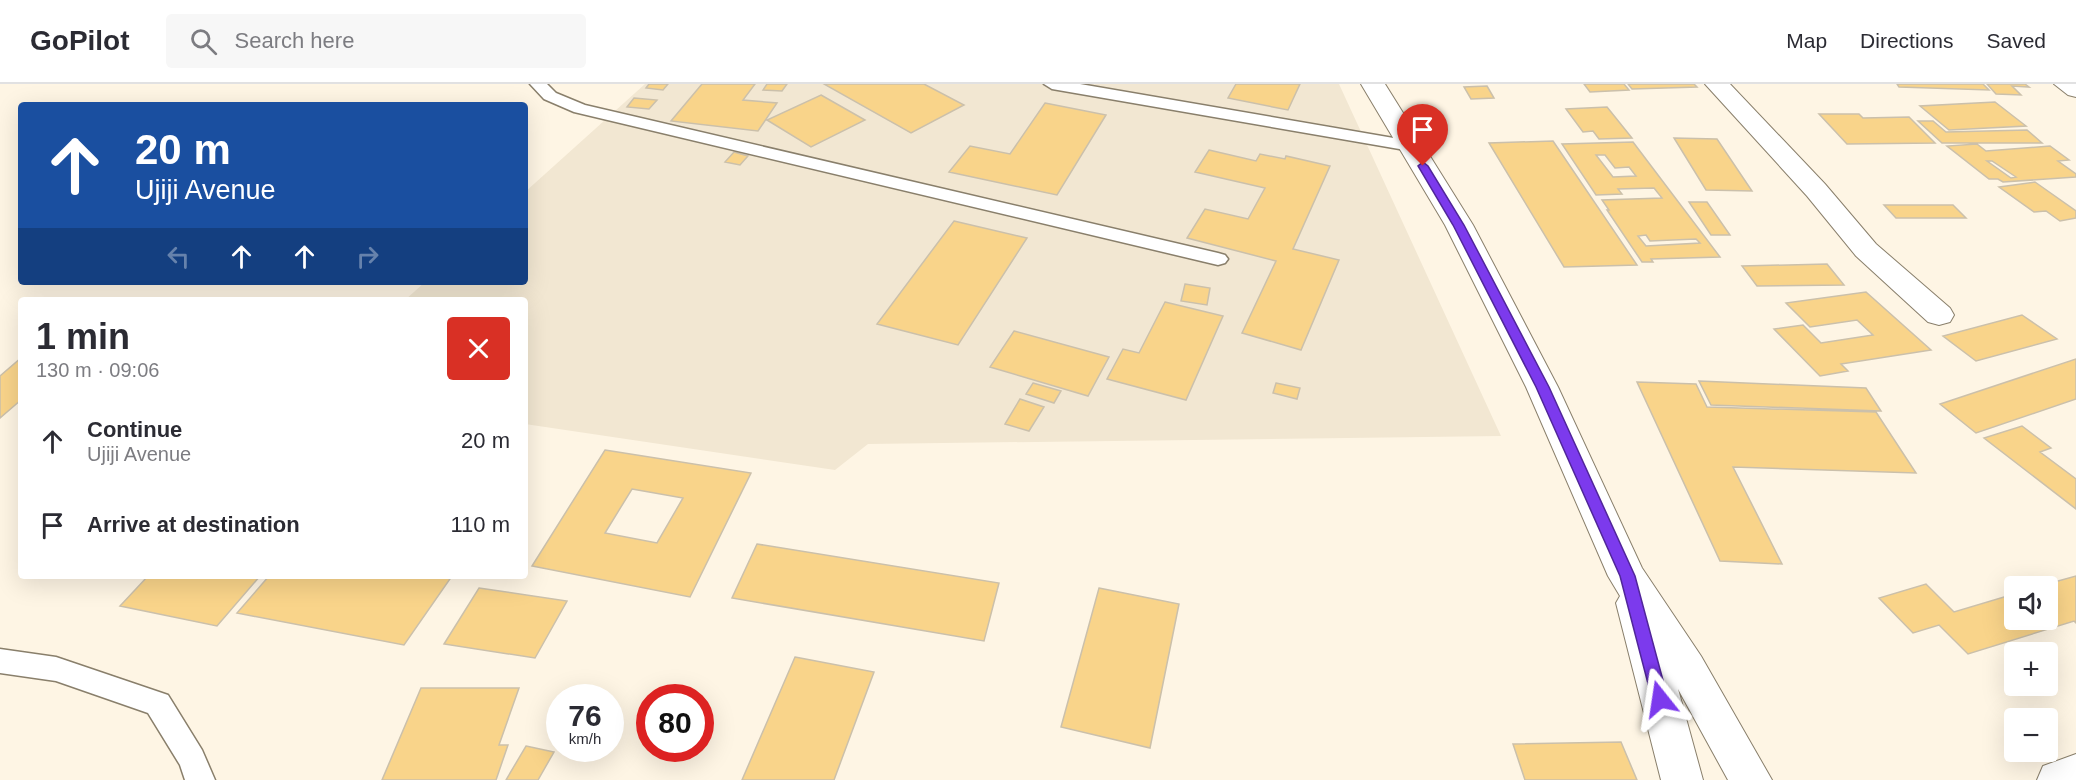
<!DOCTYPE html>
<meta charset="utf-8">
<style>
:root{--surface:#fff;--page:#f7f7f7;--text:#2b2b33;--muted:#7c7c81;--line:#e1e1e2}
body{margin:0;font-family:Helvetica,sans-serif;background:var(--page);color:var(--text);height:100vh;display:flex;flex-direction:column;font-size:22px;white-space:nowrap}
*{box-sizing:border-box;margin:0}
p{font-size:20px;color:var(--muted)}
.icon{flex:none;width:33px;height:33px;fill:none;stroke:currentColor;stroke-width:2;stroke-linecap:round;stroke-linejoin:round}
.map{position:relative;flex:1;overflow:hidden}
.details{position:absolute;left:18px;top:213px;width:510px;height:282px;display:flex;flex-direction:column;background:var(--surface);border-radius:6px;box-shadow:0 6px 24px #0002}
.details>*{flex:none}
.banner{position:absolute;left:18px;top:18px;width:510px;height:183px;border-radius:6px;box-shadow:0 6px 24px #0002;background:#1a4fa0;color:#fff;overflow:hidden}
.controls{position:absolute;left:2004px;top:492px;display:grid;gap:12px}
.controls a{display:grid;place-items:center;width:54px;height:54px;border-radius:6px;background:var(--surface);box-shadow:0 6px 24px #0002;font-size:30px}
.speed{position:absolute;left:546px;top:600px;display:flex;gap:12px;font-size:30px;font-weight:700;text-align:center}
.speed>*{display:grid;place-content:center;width:78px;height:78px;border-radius:50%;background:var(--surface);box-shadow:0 6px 24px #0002;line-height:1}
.speed small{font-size:15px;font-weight:400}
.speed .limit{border:9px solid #d22;background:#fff;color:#111}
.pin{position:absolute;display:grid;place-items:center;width:51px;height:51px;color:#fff;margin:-62px -26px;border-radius:50% 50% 50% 0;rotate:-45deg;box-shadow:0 0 6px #0007}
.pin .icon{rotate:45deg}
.me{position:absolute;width:66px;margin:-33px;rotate:345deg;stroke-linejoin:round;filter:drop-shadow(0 0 4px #0008)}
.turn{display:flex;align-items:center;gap:21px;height:126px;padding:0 18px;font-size:27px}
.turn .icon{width:78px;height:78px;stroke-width:2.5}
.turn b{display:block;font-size:42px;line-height:51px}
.lanes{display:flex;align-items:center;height:57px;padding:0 18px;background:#0003;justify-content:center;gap:30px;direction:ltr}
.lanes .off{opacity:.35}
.round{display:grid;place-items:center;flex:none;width:63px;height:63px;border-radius:6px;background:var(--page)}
.headline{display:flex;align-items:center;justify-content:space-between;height:102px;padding:0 18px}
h1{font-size:36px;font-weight:800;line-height:45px}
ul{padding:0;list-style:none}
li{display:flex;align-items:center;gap:18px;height:84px;padding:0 18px}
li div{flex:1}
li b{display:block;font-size:22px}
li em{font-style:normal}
header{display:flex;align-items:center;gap:36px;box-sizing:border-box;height:84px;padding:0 30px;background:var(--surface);border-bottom:2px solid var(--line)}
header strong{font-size:28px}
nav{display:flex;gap:33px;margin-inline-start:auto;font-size:21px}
.search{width:420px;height:54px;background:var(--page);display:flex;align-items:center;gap:15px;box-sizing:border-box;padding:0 21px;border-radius:6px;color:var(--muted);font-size:22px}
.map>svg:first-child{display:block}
.education{fill:#f2e7d2}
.building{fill:#f9d48a;stroke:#cbc0ab;stroke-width:1.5;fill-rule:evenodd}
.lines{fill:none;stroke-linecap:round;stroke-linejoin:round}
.service-casing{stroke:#897f6b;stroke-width:3}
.minor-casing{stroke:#897f6b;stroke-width:2}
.tertiary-casing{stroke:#897f6b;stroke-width:2}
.trunk-casing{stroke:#897f6b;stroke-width:2}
.service{fill:#fff;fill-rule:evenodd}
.minor{fill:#fff;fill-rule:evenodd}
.tertiary{fill:#fff;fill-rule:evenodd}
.trunk{fill:#fff;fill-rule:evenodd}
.route{fill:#7c3aed;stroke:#51269a;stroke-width:1.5}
</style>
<header>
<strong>GoPilot</strong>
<div class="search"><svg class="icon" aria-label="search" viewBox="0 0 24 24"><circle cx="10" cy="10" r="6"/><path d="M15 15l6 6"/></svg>Search here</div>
<nav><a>Map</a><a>Directions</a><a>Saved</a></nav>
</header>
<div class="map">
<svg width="2076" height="696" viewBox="0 0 2076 696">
<rect width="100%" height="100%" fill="#fef5e4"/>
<!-- education -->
<path class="education" d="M645,0h694l162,352 -633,8 -33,26 -310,-46v-124h-120l20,-18h100v-90z"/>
<!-- building -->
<path class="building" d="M649,0h19l-5,6 -17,-2z
M702,0h53l-12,16 34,3 -19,28 -87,-10z
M767,0h20l-5,7 -19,-1z
M824,0h100l40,21 -53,28z
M1236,0h64l-12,26 -60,-12z
M1584,0h40l5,6 -39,2z
M1628,0h66l3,3 -65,2z
M1897,0h86l6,6 -90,-3z
M1987,0h38l4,3 -17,-1 9,9 -25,-1z
M1487,2l7,12 -23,1 -7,-12z
M821,11l44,25 -54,27 -44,-27z
M634,14l23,2 -8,9 -22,-2z
M1995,18l31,24 -77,4 -29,-24z
M1045,19l61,12 -49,80 -108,-23 21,-26 40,8z
M1607,23l25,31 -33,1 -6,-8 -10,1 -17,-23z
M1819,30h40l4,4 46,-1 26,26 -88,1z
M1918,37h15l13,11 81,-2 15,13h-100z
M1674,54l43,1 35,52 -46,-1z
M1553,57l84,124 -73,2 -75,-124z
M1633,58l87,115 -69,2 2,3h-11l-35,-52h2l-7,-10 60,-2 -8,-10 -36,1 4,5 -26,1 -34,-51zM1596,71h9l10,13 14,-1 7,9 -23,1zM1646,151l4,6 46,-2 4,4 -54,3 -8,-10z
M1977,60l9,7 64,-5 19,14 -11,1 18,13v3l-73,5 -5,-3h-9l-42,-33zM1987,77h5l24,16 -5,1z
M1209,66l47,11 4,-7 25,5 1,-3 44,10 -37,83 46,11 -38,90 -59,-17 34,-72 -89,-23 18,-29 43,10 17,-31 -70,-16z
M734,68l14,4 -8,9 -15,-3z
M2035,98l41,29v7l-16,3 -14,-10 -12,1 -35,-25z
M1689,118h18l23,33h-19z
M1884,121h69l13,13h-70z
M954,137l73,17 -69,107 -81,-21z
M1827,180l17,21 -87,1 -15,-20z
M1185,200l25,4 -3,17 -26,-4z
M1866,208l65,58 -90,14 7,7 -28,5 -46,-47 29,-4 18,18 52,-8 -16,-15 -47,7 -24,-24z
M1165,218l58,14 -37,84 -79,-21 16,-30 16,4z
M2022,231l35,24 -81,22 -33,-25z
M1014,247l95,26 -21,39 -98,-29z
M21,274v42l-21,18v-42z
M2076,275v40l-100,34 -36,-29z
M1699,297l167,7 15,23 -170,-6z
M1637,298l59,2 11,23 169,5 40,61 -183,-6 49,97 -62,-3z
M1033,299l28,8 -7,12 -28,-9z
M1276,299l24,5 -3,11 -24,-6z
M1020,315l24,8 -15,24 -24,-7z
M2022,342l29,22 -11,4 36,27v30l-92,-71z
M605,366l146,23 -61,124 -158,-31zM632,405l51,9 -26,45 -52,-10z
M757,460l242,39 -15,58 -252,-43z
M148,492h112l-43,50 -97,-20z
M269,492h183l-48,69 -167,-32z
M2076,492v47l-2,-2 -106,33 -29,-29 -26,8 -34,-35 47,-14 28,28 60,-18v26h34v-34h-8z
M479,504l88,13 -32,57 -91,-14z
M1099,504l80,16 -29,144 -89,-21z
M795,573l79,15 -40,108h-92z
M421,604h98l-20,57h9l-12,35h-114z
M1621,658l16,38h-112l-12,-36z
M526,662l28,6 -16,28h-32z"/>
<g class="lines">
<!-- service casing -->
<g class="service-casing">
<path id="service" d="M530,0h17l9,9 29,12 633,148 7,2 3,4 -3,4 -7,2 -644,-153 -30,-13z
M1044,0h36l331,57 6,1 3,4 -3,4 -6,1 -359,-62z
M0,565l56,8 112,38 34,55 13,30h-30l-5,-15 -32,-52 -92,-32 -56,-8z"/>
</g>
<!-- minor casing -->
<g class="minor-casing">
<path id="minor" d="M1705,0h25l95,100 51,60 74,64 4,7 -4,7 -11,3 -11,-3 -72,-66 -49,-60z
M2054,0h22v13l-8,-2z"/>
</g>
<!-- tertiary casing -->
<g class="tertiary-casing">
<path id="tertiary" d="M2076,670v26h-39l6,-14z"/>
</g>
<!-- trunk casing -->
<g class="trunk-casing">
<path id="trunk" d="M1361,0h24l88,141 85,162 84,181 59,88 71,124h-44l-50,-91 25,91h-42l-45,-177 4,-7 -12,-20 -82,-189 -81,-162z"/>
</g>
<!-- service -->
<use href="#service" class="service"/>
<!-- minor -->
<use href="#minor" class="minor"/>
<!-- tertiary -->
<use href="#tertiary" class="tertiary"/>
<!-- trunk -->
<use href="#trunk" class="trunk"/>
</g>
<!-- route -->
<path class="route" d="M1423,78l5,4 36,59 85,162 86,189 33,123 -2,5 -6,2 -6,-2 -2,-5 -32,-123 -84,-189 -83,-162 -35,-59z"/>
</svg>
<div class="controls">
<a><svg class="icon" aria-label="sound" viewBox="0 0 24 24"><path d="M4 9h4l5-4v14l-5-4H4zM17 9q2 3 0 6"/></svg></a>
<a>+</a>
<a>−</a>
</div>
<div class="speed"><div>76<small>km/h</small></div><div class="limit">80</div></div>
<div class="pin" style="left:1423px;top:82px;background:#d93025"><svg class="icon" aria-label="arrive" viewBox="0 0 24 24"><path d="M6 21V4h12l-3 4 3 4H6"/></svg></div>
<svg class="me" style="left:1660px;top:615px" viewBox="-20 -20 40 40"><path d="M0-17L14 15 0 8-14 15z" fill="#7c3aed" stroke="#fff" stroke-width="4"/></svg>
<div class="banner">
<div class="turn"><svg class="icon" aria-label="ahead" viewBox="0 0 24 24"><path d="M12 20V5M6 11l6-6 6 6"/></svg><div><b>20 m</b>Ujiji Avenue</div></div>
<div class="lanes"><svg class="icon off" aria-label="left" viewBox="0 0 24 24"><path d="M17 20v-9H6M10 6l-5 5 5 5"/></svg><svg class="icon" aria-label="ahead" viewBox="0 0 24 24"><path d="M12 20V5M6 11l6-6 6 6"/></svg><svg class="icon" aria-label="ahead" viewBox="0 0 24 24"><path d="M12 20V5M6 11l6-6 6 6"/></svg><svg class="icon off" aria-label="right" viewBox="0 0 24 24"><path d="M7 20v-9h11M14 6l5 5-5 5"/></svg></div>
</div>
<section class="details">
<div class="headline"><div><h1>1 min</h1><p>130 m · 09:06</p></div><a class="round" style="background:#d93025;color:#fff"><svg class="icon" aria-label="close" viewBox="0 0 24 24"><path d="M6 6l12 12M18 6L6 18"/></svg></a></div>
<ul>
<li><svg class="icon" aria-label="ahead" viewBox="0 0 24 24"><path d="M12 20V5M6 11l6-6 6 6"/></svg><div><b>Continue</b><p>Ujiji Avenue</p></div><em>20 m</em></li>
<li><svg class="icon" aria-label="arrive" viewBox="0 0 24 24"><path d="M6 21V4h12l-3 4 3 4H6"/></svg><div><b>Arrive at destination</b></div><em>110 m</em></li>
</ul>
</section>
</div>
